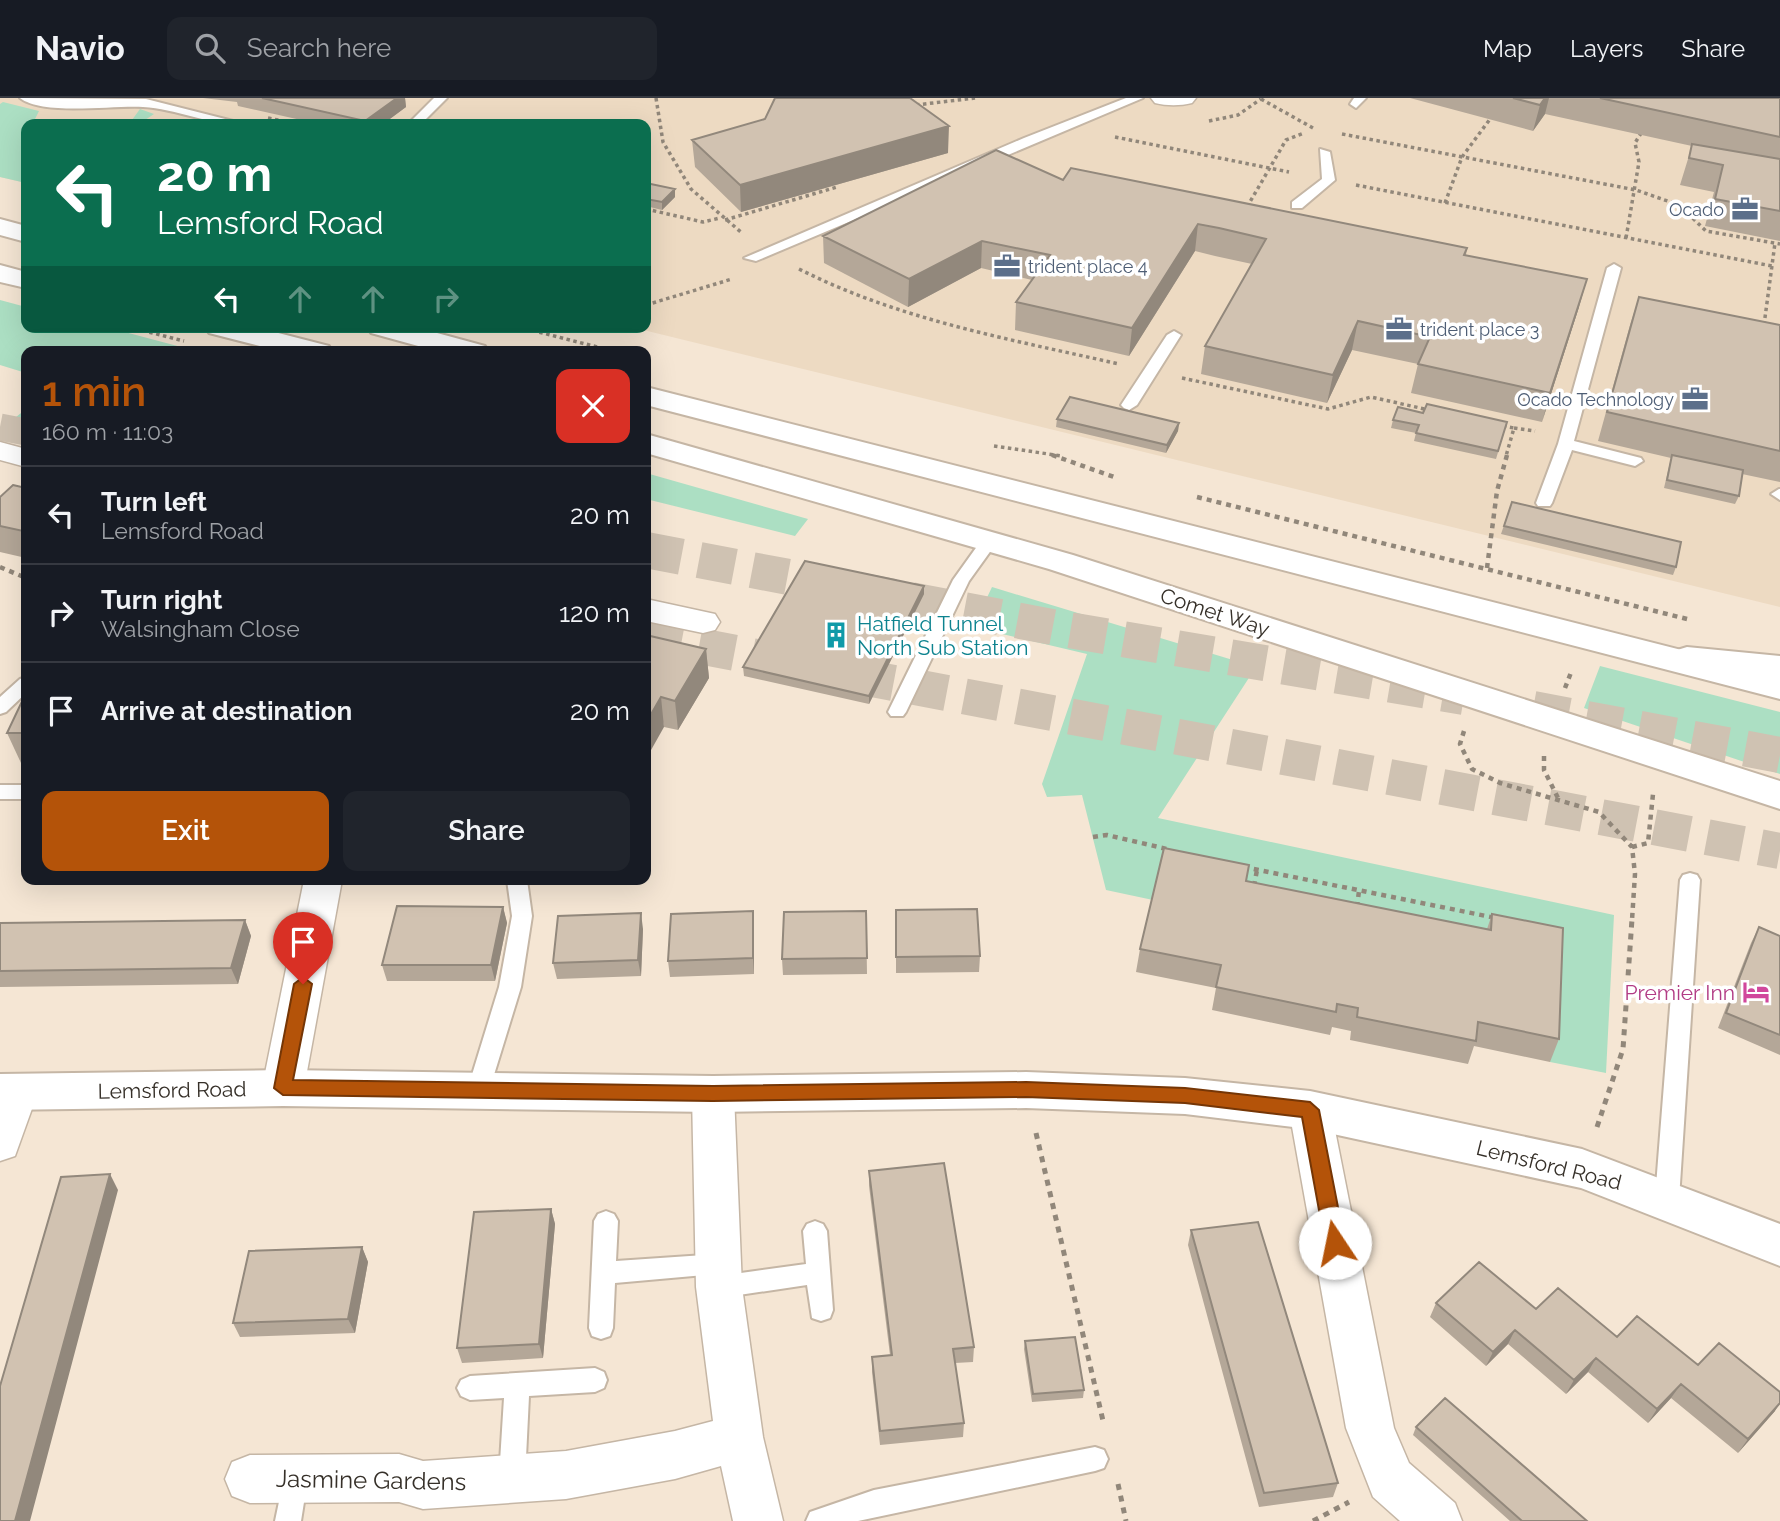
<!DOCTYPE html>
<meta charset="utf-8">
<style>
:root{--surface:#171b24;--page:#20242c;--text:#f1f3f6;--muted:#9ea1a6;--line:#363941;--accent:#b45309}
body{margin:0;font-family:Raleway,sans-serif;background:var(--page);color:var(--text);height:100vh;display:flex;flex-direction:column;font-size:26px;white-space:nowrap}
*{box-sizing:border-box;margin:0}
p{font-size:23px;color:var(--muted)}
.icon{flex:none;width:38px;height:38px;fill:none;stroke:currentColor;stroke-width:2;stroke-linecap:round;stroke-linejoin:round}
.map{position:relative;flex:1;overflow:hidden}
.details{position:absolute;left:21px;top:248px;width:630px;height:539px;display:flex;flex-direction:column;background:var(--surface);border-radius:14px;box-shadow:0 7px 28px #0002}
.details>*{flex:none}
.guide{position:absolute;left:21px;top:21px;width:630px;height:214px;border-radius:14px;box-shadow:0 7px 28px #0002;background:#0b6e4f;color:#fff;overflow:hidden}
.pin{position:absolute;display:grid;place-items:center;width:60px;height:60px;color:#fff;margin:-72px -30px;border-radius:50% 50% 50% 0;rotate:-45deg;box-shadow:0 0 7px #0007}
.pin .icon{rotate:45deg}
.me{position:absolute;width:77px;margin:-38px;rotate:349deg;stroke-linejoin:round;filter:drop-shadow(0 0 5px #0008)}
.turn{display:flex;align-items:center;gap:24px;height:147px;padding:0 21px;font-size:32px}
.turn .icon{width:91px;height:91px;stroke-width:2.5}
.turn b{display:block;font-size:49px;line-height:60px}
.lanes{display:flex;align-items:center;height:66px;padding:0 21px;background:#0003;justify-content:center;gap:35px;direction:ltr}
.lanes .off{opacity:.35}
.round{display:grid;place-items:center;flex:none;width:74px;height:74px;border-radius:14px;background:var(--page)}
.head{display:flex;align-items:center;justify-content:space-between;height:119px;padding:0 21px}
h1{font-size:42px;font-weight:600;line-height:52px;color:var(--accent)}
.primary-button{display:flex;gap:14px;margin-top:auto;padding:14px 21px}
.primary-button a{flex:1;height:80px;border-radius:14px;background:var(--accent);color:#fff;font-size:28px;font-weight:600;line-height:80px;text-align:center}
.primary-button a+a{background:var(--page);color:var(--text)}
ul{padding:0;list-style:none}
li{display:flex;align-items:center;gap:21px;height:98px;padding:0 21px;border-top:2px solid var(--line)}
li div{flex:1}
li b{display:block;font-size:26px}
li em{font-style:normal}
header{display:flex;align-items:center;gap:42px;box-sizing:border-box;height:98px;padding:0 35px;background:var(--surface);border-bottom:2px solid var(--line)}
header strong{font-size:33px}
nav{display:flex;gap:38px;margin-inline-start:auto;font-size:24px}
.search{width:490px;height:63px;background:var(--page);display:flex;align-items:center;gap:18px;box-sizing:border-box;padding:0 24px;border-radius:14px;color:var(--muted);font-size:26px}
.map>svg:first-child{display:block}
.built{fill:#eddac2}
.green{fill:#acdfc3}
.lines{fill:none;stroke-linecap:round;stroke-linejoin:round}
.highway-tunnel-far1{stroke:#cfc2b2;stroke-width:27;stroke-dasharray:27 14;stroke-linecap:butt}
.highway-tunnel{stroke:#cfc2b2;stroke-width:36;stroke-dasharray:36 18;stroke-linecap:butt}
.lane-casing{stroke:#c5b6a5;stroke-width:4}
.street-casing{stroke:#c5b6a5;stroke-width:3}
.secondary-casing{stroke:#c5b6a5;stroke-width:4}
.primary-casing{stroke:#c5b6a5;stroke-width:4}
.path-far2{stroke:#91877a;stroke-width:3.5;stroke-dasharray:3.5 3.5;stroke-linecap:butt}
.path-far1{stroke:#91877a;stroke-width:4.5;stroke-dasharray:5 5;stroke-linecap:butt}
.path{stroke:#91877a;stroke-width:5;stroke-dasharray:6 6;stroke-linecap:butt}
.lane{fill:#fff;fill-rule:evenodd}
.street{fill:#fff;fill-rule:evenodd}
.secondary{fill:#fff;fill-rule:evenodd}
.primary{fill:#fff;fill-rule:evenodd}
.wall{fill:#b4a798}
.shaded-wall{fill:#92887c}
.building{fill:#d1c2b1;stroke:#92887c;stroke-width:2}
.route{fill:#b45309;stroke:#753606;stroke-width:2}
.labels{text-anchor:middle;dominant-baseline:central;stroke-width:7;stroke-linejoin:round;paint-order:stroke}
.far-service-label{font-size:18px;fill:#4e5e75;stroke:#fff;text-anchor:end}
.street-label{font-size:21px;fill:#363029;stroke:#fff}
.culture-label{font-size:21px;fill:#0d838f;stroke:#fff;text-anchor:start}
.hotel-label{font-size:21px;fill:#b23c85;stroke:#fff;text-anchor:end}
.near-street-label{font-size:24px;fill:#363029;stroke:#fff}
</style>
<header>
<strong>Navio</strong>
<div class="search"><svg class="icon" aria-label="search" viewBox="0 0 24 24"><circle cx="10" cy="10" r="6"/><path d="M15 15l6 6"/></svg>Search here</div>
<nav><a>Map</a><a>Layers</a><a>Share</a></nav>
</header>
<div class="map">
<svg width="1780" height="1423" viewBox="0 0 1780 1423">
<rect width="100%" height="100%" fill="#f5e6d4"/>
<!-- built -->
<path class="built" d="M0,0h1780v509l-1149,-280h15v-203h-620v59l-26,-6z"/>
<!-- green -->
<path class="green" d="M3,4l36,9 -5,10 98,-1 8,-11 14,5 -15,10h-113v59l-26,-6v-73z
M0,202l26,7v20h80l94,25h-174v21l-26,-8z
M26,311v36l-26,-6v-9z
M646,375l162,46 -13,17 -149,-37z
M992,489l264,80 -98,151 456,97 -8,158 -56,-11 3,-111 -400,-51 -47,-10 -24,-95 -35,2 -5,-13 45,-130 -114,-27z
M1600,568l180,46v62l-196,-66z"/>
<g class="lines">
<!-- highway-tunnel-far1 -->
<path class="highway-tunnel-far1" d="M0,329l26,5"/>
<!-- highway-tunnel -->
<path class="highway-tunnel" d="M646,452l417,79 401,68
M646,538l1134,215
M1533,611l247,46"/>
<!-- lane casing -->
<g class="lane-casing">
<path id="lane" d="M20,0l126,1 99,25c-35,2 -67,-15 -102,-17 -30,-2 -100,9 -123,-9z
M434,0h13l-26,26h-13z
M1126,0h17l-387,163 -12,-3 280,-120z
M1354,0h12l-10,10 -6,-4z
M1320,51l10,3 5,28 -33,28h-10v-6l30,-23z
M1614,166l7,4 -47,173 67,17 2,3 -8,5 -63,-16 -20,53 -2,3h-12l-2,-3 22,-59 49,-176z
M1174,233l7,4 -44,70 -8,5 -5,-2 -3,-3 46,-70z
M1779,391h1v11l-9,-6z
M989,439l8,5 -28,39 -63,131 -3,4h-12l-3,-4 65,-132 30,-42z
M26,579v16l-20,19 -6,2v-17l20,-18z
M0,687h26v14h-26z
M1690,775l7,2 3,5 -21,319 -4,7 -8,3 -8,-3 -4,-7 25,-319 3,-5z
M507,782h20l5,36 -11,71 -32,104 -3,6 -8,3 -8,-3 -3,-6 32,-104 13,-71z
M606,1113l8,3 4,7 -2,40 103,-7 8,3 4,8 -4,8 -112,10 -2,45 -3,8 -9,3 -9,-3 -3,-8 5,-107 4,-7z
M815,1123l8,3 4,7 6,79 -3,8 -9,3 -9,-3 -5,-33 -88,13 -9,-3 -3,-8 3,-8 9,-3 87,-12 -3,-33 4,-7z
M595,1270l9,4 3,8 -3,8 -9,4 -66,4 -4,82 -4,9 -9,4 -9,-4 -4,-9 5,-80 -34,2 -9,-4 -4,-8 4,-8 9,-4z
M1095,1349l9,3 4,9 -4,9 -9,3 -237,50h-52l4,-9 64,-22z
M295,1366l9,4 4,9 -7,44h-26l11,-53z"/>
</g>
<!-- street casing -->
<g class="street-casing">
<path id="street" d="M1151,0h45l-4,5c-12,3 -25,3 -37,0z
M0,344l26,7v18l-26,-7z
M646,501l69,15 5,8 -5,8 -12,3 -57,-12z
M304,782h38l-38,208 -6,12 -15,5 -15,-5 -6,-12z
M17,977l15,5 6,12 -23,64 -15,5v-77l2,-4z
M713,979l15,5 6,12 8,193 21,150 20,84h-50l-12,-55 -46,13 -109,20 -143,10 -24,-7 -149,1 -18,-7 -7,-17 7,-17 18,-7 149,-1 24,7 143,-10 109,-20 38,-10 -17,-134 -4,-193 6,-12z
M1310,994l15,5 6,13 63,318 15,35 46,40 7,18h-62l-27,-24 -27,-69 -57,-318 6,-13z"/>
</g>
<!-- secondary casing -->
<g class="secondary-casing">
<path id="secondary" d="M1687,549l93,9v24l-106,-13 -5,-8 5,-8z
M283,972l430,6 313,-4 159,6 125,13 272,58 198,75v42l-199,-78 -271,-59 -125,-15 -159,-6 -313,4 -430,-6 -283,4v-36z"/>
</g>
<!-- primary casing -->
<g class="primary-casing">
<path id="primary" d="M0,121l26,7v16l-26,-7z
M0,167l26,7v16l-26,-6z
M205,229h50l74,19 4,6h-50l-74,-19z
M367,229h48l70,19 4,6h-49l-69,-19z
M646,289l1134,288v24l-1134,-294z
M646,336l427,121 707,226v28l-731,-240 -403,-116z"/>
</g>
<!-- path-far2 -->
<path class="path-far2" d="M656,0l7,44 28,47 51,44
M1261,1l52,29
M916,7l59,-7
M268,20l30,6
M1209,23l29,-6 23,-16
M1342,36l294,56 43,15 27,26 74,13
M1115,39l174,35
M1356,87l416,81
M1445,105l17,-46 31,-42
M1247,109l39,-67 18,-7
M646,111l57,13 17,-4
M725,122l112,-33
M1626,140l13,-76 -4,-19 8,-13
M799,171c101,51 210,70 320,95
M646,207l86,-26
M1764,227l11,-82
M129,229l55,14
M519,229l98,25
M1182,280l146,31 43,-12 58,13
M1503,328l11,2 -8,28
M1514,330l21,3
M994,348l68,10"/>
<!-- path-far1 -->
<path class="path-far1" d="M1052,357l65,23
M1197,399l494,123
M0,469l26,11
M1487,470l10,-77 10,-36
M1565,590l7,-18
M1464,633l-4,13 12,25 28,14 99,29 33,35 3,27 -3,46
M1544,658v14l15,30
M1093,739l14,-2 60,14
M1632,749l16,-4 5,-49
M1244,769l252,51
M1254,788l3,-16
M1357,809l2,-16"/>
<!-- path -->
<path class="path" d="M1597,1029l26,-78 9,-130
M1036,1035l68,292
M1118,1386l8,37
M1313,1423l36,-19"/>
<!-- lane -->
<use href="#lane" class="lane"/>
<!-- street -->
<use href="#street" class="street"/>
<!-- secondary -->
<use href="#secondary" class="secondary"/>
<!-- primary -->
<use href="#primary" class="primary"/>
</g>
<!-- wall -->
<path class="wall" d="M203,0h202l1,9 -23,17h-64l-81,-18 -1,-4z
M1410,0h370v143l-75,-15 9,-34 -34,-7 12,-39 -147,-32 -12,17z
M692,42l256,13 -207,59 -46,-45z
M1063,82l404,68 -1,7 113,52 -37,115 -131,-29 7,-29 -66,-14 -25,53 -126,-29 4,-28 47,-82 -37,-8 -20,-5 -66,105 -114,-26 1,-28 16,-22 -51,-12 -73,39 -84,-44 -1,-27z
M646,85l29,14 -13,13 -16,-4z
M1639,199l141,28v157l-38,-8 -3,22 -4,8 -71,-16 7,-30 -73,-17 32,-116z
M1423,315l84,9 -11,37 -82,-18 2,-8 -25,-5 2,-8z
M1057,321l122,4 -1,8 -12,22 -110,-26z
M26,390v70l-26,-6v-55z
M1512,404l164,65 -3,8 -172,-41z
M924,488v8l-55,110 -125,-28 -1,-9z
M646,537l60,14 3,29 -31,52 -14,-3z
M26,595v70h-5l-14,-30z
M1246,783l241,48 5,-15 67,125 -9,23 -76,-16 -6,18 -118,-24 1,-9 -19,-4 -2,8 -118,-25 4,-22 -80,-16 4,-23z
M503,809l4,16 -12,58h-108l-5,-16z
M896,812l84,46 -1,16 -83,1z
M866,813l1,63 -84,1 -1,-16z
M245,822l6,16 -13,48 -238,3v-64z
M754,829v47l-84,3 -2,-16z
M1759,829l21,9v119l-62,-27 33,-85z
M643,831l-2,47 -84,3 -4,-16z
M869,1073l105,176 -1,15 -18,1 9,60 -1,14 -83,8 -8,-73v-15l18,-2 -21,-169z
M551,1111l4,15 -12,134 -81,5 -5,-15z
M1191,1132l147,253 -5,14 -74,10 -71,-262z
M362,1149l6,15 -13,71 -115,4 -7,-14z
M1436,1205l100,6 162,56 77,46 -37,42 -67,-55 -23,25 -60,-51 -22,22 -58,-50 -22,22 -56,-49z
M1025,1243l59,49 -1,8 -51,4 -8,-53z
M1416,1329l171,94h-77l-97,-86z"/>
<!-- shaded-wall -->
<path class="shaded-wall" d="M397,0h8l1,9 -23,17h-17l-1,-3z
M1545,0h4l-4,16 -12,17 7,-26z
M949,28l-1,27 -207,59 -1,-27z
M675,91v8l-13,13v-8z
M1198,126l-3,27 -66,105 3,-28z
M982,143l-1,27 -73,39 1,-28z
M1587,181l-8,28 -37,115 8,-29z
M1358,223l-6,29 -25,53 6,-28z
M1179,325l-1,8 -12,22 1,-8z
M26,430v12l-3,-9z
M924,488v8l-55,110v-8z
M706,551l3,29 -31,52 -3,-29z
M661,599l3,30 -18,32v-36z
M503,809l4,16 -12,58 -4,-16z
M753,813l1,16v47l-1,-16z
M641,815l2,16 -2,47 -3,-16z
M245,822l6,16 -13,48 -7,-16z
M110,1076l8,16 -88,331h-15z
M551,1111l4,15 -12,134 -4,-14z
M362,1149l6,15 -13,71 -7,-14z
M1515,1232l-7,14 -22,22 7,-14z
M1596,1260l-8,14 -22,22 8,-14z
M1681,1286l-10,14 -23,25 9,-14z
M1780,1305l-5,8 -37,42 10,-14z"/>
<!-- building -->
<path class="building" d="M262,0h135l-32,23z
M775,0h135l39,28 -209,59 -48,-45 73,-21z
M1513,0h32l-5,7z
M1600,0h180v39z
M1692,46l88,15v52l-65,-12 8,-34 -34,-7z
M996,52l67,30 8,-12 396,80 -3,7 123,24 -37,114 -132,-29 12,-27 -72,-16 -25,54 -128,-29 61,-107 -47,-11 -21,-4 -66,104 -116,-26 34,-47 -68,-14 -73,38 -86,-43z
M646,85l29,6 -13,13 -16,-3z
M1639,199l141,28v126l-173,-39z
M1070,299l109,26 -12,22 -110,-26z
M1427,306l80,18 -9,29 -82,-18 3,-8 -26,-5 5,-13 25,6z
M1672,357l71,15 -4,26 -72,-16z
M13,387l13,3v40l-3,3 -23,-5v-29z
M1512,404l169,40 -5,25 -172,-41z
M805,463l119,25 -55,110 -126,-29z
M646,537l60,14 -31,52 -14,-4 -15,26z
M26,595v40h-19z
M1164,750l85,17 -3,16 245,49 1,-16 71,14 -4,111 -81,-17 -2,19 -119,-24 1,-9 -21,-4 -1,8 -120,-25 5,-22 -81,-16z
M397,808l106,1 -12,58h-109z
M977,811l3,47 -84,1v-47z
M753,813v47l-85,3 3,-47z
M866,813l1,47 -85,1 2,-47z
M641,815l-3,47 -85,3 5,-47z
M245,822l-14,48 -231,3v-48z
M1759,829l21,9v99l-54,-22z
M944,1065l30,184 -21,2 11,74 -84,8 -8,-74 20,-2 -23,-184z
M110,1076l-95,347h-15v-135l61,-209z
M551,1111l-12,135 -82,4 17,-136z
M1258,1124l80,261 -74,10 -73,-263z
M362,1149l-14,72 -115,4 16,-72z
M1479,1164l57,47 22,-21 59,49 20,-21 61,49 21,-22 61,49v11l-32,36 -67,-55 -24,25 -61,-51 -22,22 -59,-50 -22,22 -57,-49z
M1075,1239l9,53 -51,4 -8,-53z
M1445,1300l142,123h-65l-106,-94z"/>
<!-- route -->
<path class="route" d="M303,879l9,7 -19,96 420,6 313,-4 159,6 125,14 9,8 26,133 -3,6 -7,2 -7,-2 -3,-6 -23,-126 -117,-14 -159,-6 -313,4 -430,-6 -9,-7 20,-104z"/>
<!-- icons -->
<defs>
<g id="office-bare" transform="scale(2.1)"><path d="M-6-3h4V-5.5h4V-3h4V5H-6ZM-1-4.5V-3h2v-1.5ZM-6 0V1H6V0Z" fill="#5c6f8a" stroke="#fff" stroke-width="2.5" paint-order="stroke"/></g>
<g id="building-bare" transform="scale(2.1)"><path d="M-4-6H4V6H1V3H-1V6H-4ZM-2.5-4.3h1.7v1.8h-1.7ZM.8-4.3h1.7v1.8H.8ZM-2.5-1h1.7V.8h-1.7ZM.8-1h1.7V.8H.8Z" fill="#0f9aa8" stroke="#fff" stroke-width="2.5" paint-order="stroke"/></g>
<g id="hotel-bare" transform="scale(2.1)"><path d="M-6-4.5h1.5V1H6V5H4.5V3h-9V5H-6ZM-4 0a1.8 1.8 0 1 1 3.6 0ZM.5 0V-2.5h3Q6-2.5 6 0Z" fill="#d1479c" stroke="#fff" stroke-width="2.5" paint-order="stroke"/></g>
</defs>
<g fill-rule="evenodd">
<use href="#office-bare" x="1745" y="111"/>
<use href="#office-bare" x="1007" y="168"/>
<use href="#office-bare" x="1399" y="231"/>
<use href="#office-bare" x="1695" y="301"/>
<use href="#building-bare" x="836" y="537"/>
<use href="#hotel-bare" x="1756" y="894"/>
</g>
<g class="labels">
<!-- far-service labels -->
<g class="far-service-label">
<text x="1724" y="111">Ocado</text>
<text x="1028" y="168" text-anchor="start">trident place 4</text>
<text x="1420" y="231" text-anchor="start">trident place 3</text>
<text x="1674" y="301">Ocado Technology</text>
</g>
<!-- street labels -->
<g class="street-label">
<text transform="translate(1215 514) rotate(18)">Comet Way</text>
<text transform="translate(172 992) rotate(-1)">Lemsford Road</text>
<text transform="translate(1549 1067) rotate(14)">Lemsford Road</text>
</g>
<!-- culture labels -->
<g class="culture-label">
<text x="857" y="525">Hatfield Tunnel<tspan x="857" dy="24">North Sub Station</tspan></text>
</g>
<!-- hotel labels -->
<g class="hotel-label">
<text x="1735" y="894">Premier Inn</text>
</g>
<!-- near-street labels -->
<g class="near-street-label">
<text transform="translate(371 1382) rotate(1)">Jasmine Gardens</text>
</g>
</g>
</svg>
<div class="pin" style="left:303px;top:886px;background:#d93025"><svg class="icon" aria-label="arrive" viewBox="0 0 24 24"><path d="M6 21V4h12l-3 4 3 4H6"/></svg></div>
<svg class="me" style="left:1335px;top:1145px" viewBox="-20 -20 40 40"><circle r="19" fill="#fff"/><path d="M0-13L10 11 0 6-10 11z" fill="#b45309"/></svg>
<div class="guide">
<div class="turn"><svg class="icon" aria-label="left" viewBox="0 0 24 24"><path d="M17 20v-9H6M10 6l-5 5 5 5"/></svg><div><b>20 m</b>Lemsford Road</div></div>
<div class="lanes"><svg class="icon" aria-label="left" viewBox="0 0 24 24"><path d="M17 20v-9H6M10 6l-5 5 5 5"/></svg><svg class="icon off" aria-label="ahead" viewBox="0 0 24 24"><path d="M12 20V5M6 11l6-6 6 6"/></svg><svg class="icon off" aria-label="ahead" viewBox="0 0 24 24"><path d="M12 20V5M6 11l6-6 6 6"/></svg><svg class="icon off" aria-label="right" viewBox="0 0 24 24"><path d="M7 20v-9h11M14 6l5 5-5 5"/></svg></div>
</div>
<section class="details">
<div class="head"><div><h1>1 min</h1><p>160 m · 11:03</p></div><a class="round" style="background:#d93025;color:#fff"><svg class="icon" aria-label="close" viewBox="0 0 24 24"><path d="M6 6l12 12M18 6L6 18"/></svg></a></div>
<ul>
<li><svg class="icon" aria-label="left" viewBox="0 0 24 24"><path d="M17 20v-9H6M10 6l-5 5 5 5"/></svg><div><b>Turn left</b><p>Lemsford Road</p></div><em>20 m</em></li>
<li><svg class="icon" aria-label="right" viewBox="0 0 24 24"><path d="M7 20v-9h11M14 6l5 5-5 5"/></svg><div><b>Turn right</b><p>Walsingham Close</p></div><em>120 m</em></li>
<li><svg class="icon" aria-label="arrive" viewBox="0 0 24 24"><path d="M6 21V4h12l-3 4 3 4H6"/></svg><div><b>Arrive at destination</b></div><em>20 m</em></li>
</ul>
<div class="primary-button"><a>Exit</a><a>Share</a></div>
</section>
</div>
